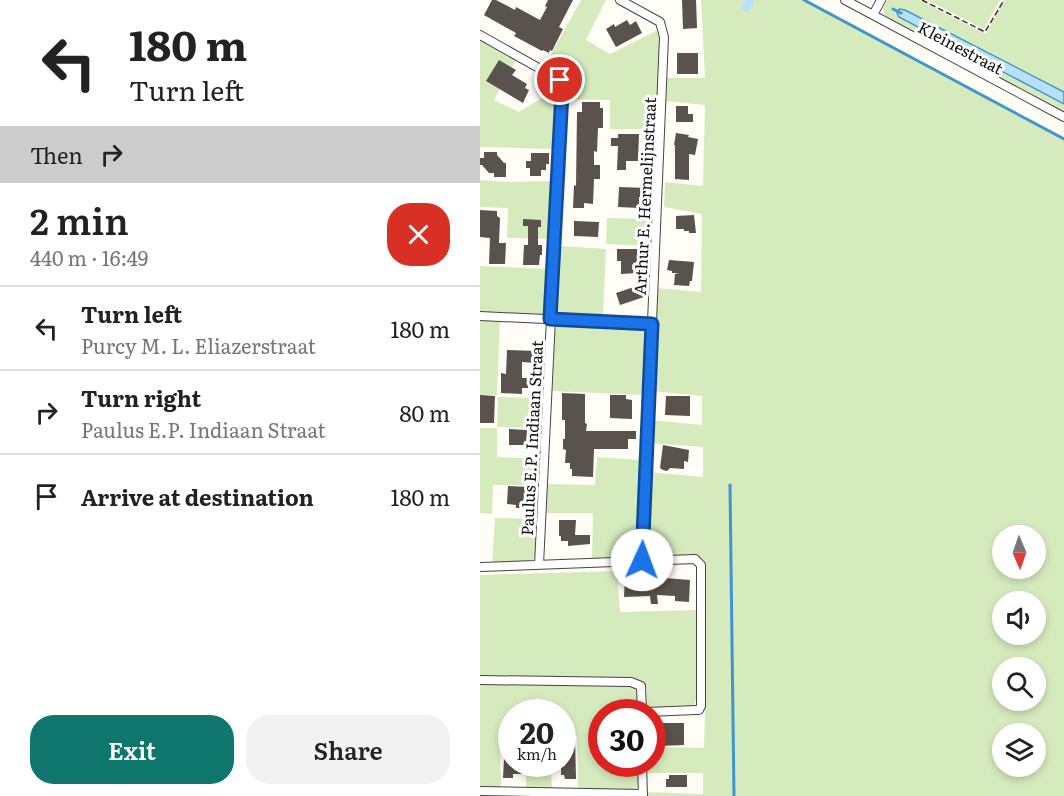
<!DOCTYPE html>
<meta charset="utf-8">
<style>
:root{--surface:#fff;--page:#f2f2f2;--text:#222;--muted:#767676;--line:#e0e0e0;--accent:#0f766e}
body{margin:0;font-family:Literata,serif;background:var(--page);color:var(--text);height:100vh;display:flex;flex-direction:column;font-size:22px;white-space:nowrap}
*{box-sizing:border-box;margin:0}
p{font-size:20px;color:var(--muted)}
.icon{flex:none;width:33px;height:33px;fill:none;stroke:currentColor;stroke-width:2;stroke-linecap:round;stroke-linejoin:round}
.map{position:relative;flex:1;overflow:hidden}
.drawer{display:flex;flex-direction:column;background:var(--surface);width:480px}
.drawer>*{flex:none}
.banner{background:#fff;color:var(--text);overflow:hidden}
.needle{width:39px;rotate:178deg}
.fabs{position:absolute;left:512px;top:525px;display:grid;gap:12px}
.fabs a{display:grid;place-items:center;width:54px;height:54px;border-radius:50%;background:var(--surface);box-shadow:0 3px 9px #0003;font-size:30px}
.speed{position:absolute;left:18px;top:699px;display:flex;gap:12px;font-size:30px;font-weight:700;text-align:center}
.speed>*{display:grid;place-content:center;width:78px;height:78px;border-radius:50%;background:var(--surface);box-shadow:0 3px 9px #0003;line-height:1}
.speed small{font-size:15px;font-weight:400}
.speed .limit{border:9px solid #d22;background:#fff;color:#111}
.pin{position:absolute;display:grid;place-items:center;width:51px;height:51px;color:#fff;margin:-26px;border:3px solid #fff;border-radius:50%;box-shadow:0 2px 6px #0007}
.me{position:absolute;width:66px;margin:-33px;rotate:2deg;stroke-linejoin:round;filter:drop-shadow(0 0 4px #0008)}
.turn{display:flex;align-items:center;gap:21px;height:126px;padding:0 30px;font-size:27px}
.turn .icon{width:78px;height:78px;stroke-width:2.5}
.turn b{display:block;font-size:42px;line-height:51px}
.then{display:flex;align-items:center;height:57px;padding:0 30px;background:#0003;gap:12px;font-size:22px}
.round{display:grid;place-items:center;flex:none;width:63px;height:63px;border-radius:24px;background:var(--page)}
.overview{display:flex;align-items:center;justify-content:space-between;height:102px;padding:0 30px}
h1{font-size:36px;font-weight:600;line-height:45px}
.button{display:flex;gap:12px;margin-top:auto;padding:12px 30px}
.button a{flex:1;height:69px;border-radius:24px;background:var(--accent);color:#fff;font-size:24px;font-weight:600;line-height:69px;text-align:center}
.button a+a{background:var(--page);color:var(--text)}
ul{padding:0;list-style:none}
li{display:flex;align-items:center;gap:18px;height:84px;padding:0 30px;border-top:2px solid var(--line)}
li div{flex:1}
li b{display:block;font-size:22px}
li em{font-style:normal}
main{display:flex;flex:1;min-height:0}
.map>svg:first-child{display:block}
.green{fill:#d5ebbd;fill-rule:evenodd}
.water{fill:#b9e0f7;stroke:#3f96cf;stroke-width:1.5}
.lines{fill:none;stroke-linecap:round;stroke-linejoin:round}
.stream{stroke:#3f96cf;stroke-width:3}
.canal{stroke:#b9e0f7;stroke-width:9}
.building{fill:#5a524d}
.minor-casing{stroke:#444;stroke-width:10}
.path{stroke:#333;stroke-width:1.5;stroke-dasharray:6 3;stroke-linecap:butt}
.minor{stroke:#fff;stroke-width:8}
.route-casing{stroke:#114b97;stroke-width:15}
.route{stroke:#1a73e8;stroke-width:10}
.labels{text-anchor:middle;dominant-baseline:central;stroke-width:6;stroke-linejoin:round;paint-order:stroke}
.street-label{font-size:16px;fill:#111;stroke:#fff}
</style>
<main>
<section class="drawer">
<div class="banner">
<div class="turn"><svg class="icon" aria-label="left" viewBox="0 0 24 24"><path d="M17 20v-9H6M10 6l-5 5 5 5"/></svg><div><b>180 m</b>Turn left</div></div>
<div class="then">Then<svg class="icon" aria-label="right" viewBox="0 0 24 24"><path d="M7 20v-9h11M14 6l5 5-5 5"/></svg></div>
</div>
<div class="overview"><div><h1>2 min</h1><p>440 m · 16:49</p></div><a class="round" style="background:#d93025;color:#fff"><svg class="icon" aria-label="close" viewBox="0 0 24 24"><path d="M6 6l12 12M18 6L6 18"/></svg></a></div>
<ul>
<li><svg class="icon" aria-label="left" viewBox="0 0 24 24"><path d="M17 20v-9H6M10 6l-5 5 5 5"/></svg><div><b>Turn left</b><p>Purcy M. L. Eliazerstraat</p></div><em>180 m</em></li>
<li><svg class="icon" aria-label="right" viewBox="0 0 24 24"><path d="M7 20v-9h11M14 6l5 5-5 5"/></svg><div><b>Turn right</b><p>Paulus E.P. Indiaan Straat</p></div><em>80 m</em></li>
<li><svg class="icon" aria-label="arrive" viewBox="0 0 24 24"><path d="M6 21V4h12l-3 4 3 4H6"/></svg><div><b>Arrive at destination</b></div><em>180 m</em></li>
</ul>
<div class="button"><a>Exit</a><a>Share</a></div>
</section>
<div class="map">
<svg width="584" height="796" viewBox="0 0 584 796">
<rect width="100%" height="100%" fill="#fffdf5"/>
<!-- green -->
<path class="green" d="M101,0h25l-20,40 24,14 50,-25 1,9 -4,91h-47v-29l-43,-1c0,-23 -5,-22 -23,-32z
M221,0h103l260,139v657h-419v-4l58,2v-21h-58v-9h7l1,-17 51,1 1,-35 -1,-153 -10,-4h-46l-3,-2 3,-82 55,5v-30l-54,-4 1,-23 52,5v-29l-50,-5 4,-103 45,4 1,-78 -38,-7 1,-25 38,4 2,-81 -39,-4 1,-23h38zM522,536h33v32h-33zM522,602h33v32h-33zM522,668h33v32h-33zM522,734h33v32h-33z
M407,0h32l67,34 18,-34h60v115l-178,-97 -3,-10z
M447,0h73l-16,29z
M0,41l36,19 -22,40 25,12 38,-23 3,6 -6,54 -74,-2z
M0,180l28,2 46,-1 -3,58 -44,-1 1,-30 -28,-1z
M127,218l45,1 -1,27 -45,-2z
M79,246l47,3 -3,65 -3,4 -37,-1 -4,-2 -3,-5z
M0,266l69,3 -1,42 -4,4 -5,2 -59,-4z
M0,318l20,1 -3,76h-17z
M82,323l78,5 6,3 2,4 -4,60 -93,-4 3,-58 3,-8z
M18,397l45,1 -1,30 -45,-1z
M0,428h17v29l44,2 -2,26h-46l-1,29 -12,-1z
M117,457l45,3 -3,91c-9,11 -34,8 -47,9l1,-47h-47l1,-29 48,1z
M15,518l43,1 -2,38 -4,5 -40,3z
M137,571l3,41 77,-2 -1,90 -2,6 -5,2 -44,2 2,-19 -2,-7 -6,-3 -14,-3 -145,-1v-102z
M0,683l151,2 6,3v24h-35v52h36l1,22 -6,4 -55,-1 -1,-53 -14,-1 -1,-23h-50l-1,30h-11l1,46h-21z
M46,764h25l1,25 -26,-1z"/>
<!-- water -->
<path class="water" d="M419,9l6,1 159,82v12l-165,-87 -2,-4z"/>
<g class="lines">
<!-- stream -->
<path class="stream" d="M324,0l260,139
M413,9l8,4
M250,485l4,311"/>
<!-- canal -->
<path class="canal" d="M266,7l4,-7"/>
</g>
<!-- building -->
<path class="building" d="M12,0h4l19,10 1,-3 24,13 7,-13 -2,-1 3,-6h25l-14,27 4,2 -11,22 -2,-1 -1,3 -6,-3 -1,1 -28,-15 2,-3 -32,-18z
M202,0h14l1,28 -14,1z
M147,20l3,5 6,-4 6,12 -26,14 -10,-18 8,-5 1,3z
M197,53h21v21h-21z
M19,60l17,10 -4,5 15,9 -2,4 4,2 -6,13 -37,-22z
M102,102h18v6h3v20h-5l-1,24 -3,-1v14h6v14h-6l-1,25 -9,-1v5h-11l1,-23 2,1 1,-74h5z
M196,106h12v8h5v8h-17z
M196,133l13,2 -1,2 10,2 -3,16 -6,-1v26l-14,-1v-34h-1z
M138,134h21l-1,27h-12v9h-9l1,-24h-7v-8h7z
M4,152h13v3l7,8h2v14h-12v-4h-5l-7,-8h-2v-7h4z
M51,153h18v11h-3v6h-5v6h-11v-8h-4v-7h5z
M139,187l28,1v9h-8v11l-21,-1z
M0,210l17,1v5l3,2 -1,25h7l-1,21h-16l1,-26 -10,-1z
M214,215l2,18h-7v-2h-5v-2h-8v-13z
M43,219l18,1v7h-3v18h4v10h-2l-1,10h-16l1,-20h4v-19h-5z
M94,221l25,1 -1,15 -24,-1z
M137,249h21v24l-17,1v-13h-4z
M189,260l25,2 -2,19h-2l-1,5 -15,-1 1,-11 4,-1h-7v-2l-5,-1z
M160,285l4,12 -24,8 -4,-12z
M27,350l30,1 -1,12 -14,-1v16h6v10h-6v6l-21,-1v-20l5,1z
M82,393l23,1v29l2,1 -1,7h50v8h-8v10h-34l-1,28 -21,-1v-7h-2v-6h-5l1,-13 -3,-1v-10h2v-19h-3z
M0,395l15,1 -1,27h-14z
M130,395h16v4l6,1v19l-22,-1z
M186,396h24v20l-25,-1z
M29,429l18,1 -1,15h-17z
M183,445l26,5 -1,12 -4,-1v8l-14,-1 -3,3 -4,-1 -3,-2z
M28,486l22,1v21h-14v-3l-9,-1z
M79,520h17l-1,15h15v9l-22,2v-5h-7v-5h-2z
M167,572v2l18,2v2l25,2 -1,22 -14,-1v-5l-18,-1 1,9h-7l-1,-8 -26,1 1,-20h9v-4z
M176,723h28v22l-25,1v-5h-5v-9h2z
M82,737h13l1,42h-11l-1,-4h-3v-9h4v-14h-3z
M24,759h8v5h13v10h-12v4h-10z
M189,775h18v12h-21v-8h3z"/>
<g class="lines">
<!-- minor casing -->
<g class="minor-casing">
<path id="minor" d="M140,0l40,22 4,15 -22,523
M365,0l219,117
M393,15l8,-15
M0,35l80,45 2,12 -23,473
M0,316l172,8
M0,567l215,-8 6,6v141l-2,4h-3l-49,2
M0,680l151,2 10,4 1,26
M162,764l1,32
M0,791l163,3"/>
</g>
<!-- path -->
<path class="path" d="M442,0l63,32 19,-32"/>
<!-- minor -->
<use href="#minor" class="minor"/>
</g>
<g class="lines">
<!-- route casing -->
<g class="route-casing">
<path id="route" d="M80,80l2,12 -12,227 102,5 -10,236"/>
</g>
<!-- route -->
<use href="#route" class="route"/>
</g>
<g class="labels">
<!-- street labels -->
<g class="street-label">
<text transform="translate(481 47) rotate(28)">Kleinestraat</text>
<text transform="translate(164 196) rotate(-87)">Arthur E. Hermelijnstraat</text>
<text transform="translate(51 438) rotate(-87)">Paulus E.P. Indiaan Straat</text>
</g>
</g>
</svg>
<div class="fabs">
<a><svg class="needle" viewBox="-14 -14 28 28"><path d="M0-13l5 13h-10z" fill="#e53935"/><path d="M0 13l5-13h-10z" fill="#767676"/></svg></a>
<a><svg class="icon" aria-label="sound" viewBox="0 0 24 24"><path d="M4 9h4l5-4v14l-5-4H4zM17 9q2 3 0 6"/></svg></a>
<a><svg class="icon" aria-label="search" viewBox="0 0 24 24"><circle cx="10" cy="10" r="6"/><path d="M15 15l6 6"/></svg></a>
<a><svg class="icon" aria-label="layers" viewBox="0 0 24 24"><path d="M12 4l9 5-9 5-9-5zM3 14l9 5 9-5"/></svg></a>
</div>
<div class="speed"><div>20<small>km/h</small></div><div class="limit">30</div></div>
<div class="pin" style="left:80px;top:80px;background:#d93025"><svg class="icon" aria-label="arrive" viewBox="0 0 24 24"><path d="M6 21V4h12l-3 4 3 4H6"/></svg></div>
<svg class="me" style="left:162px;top:560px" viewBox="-20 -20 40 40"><circle r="19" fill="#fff"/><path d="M0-13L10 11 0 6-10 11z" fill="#1a73e8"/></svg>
</div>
</main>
